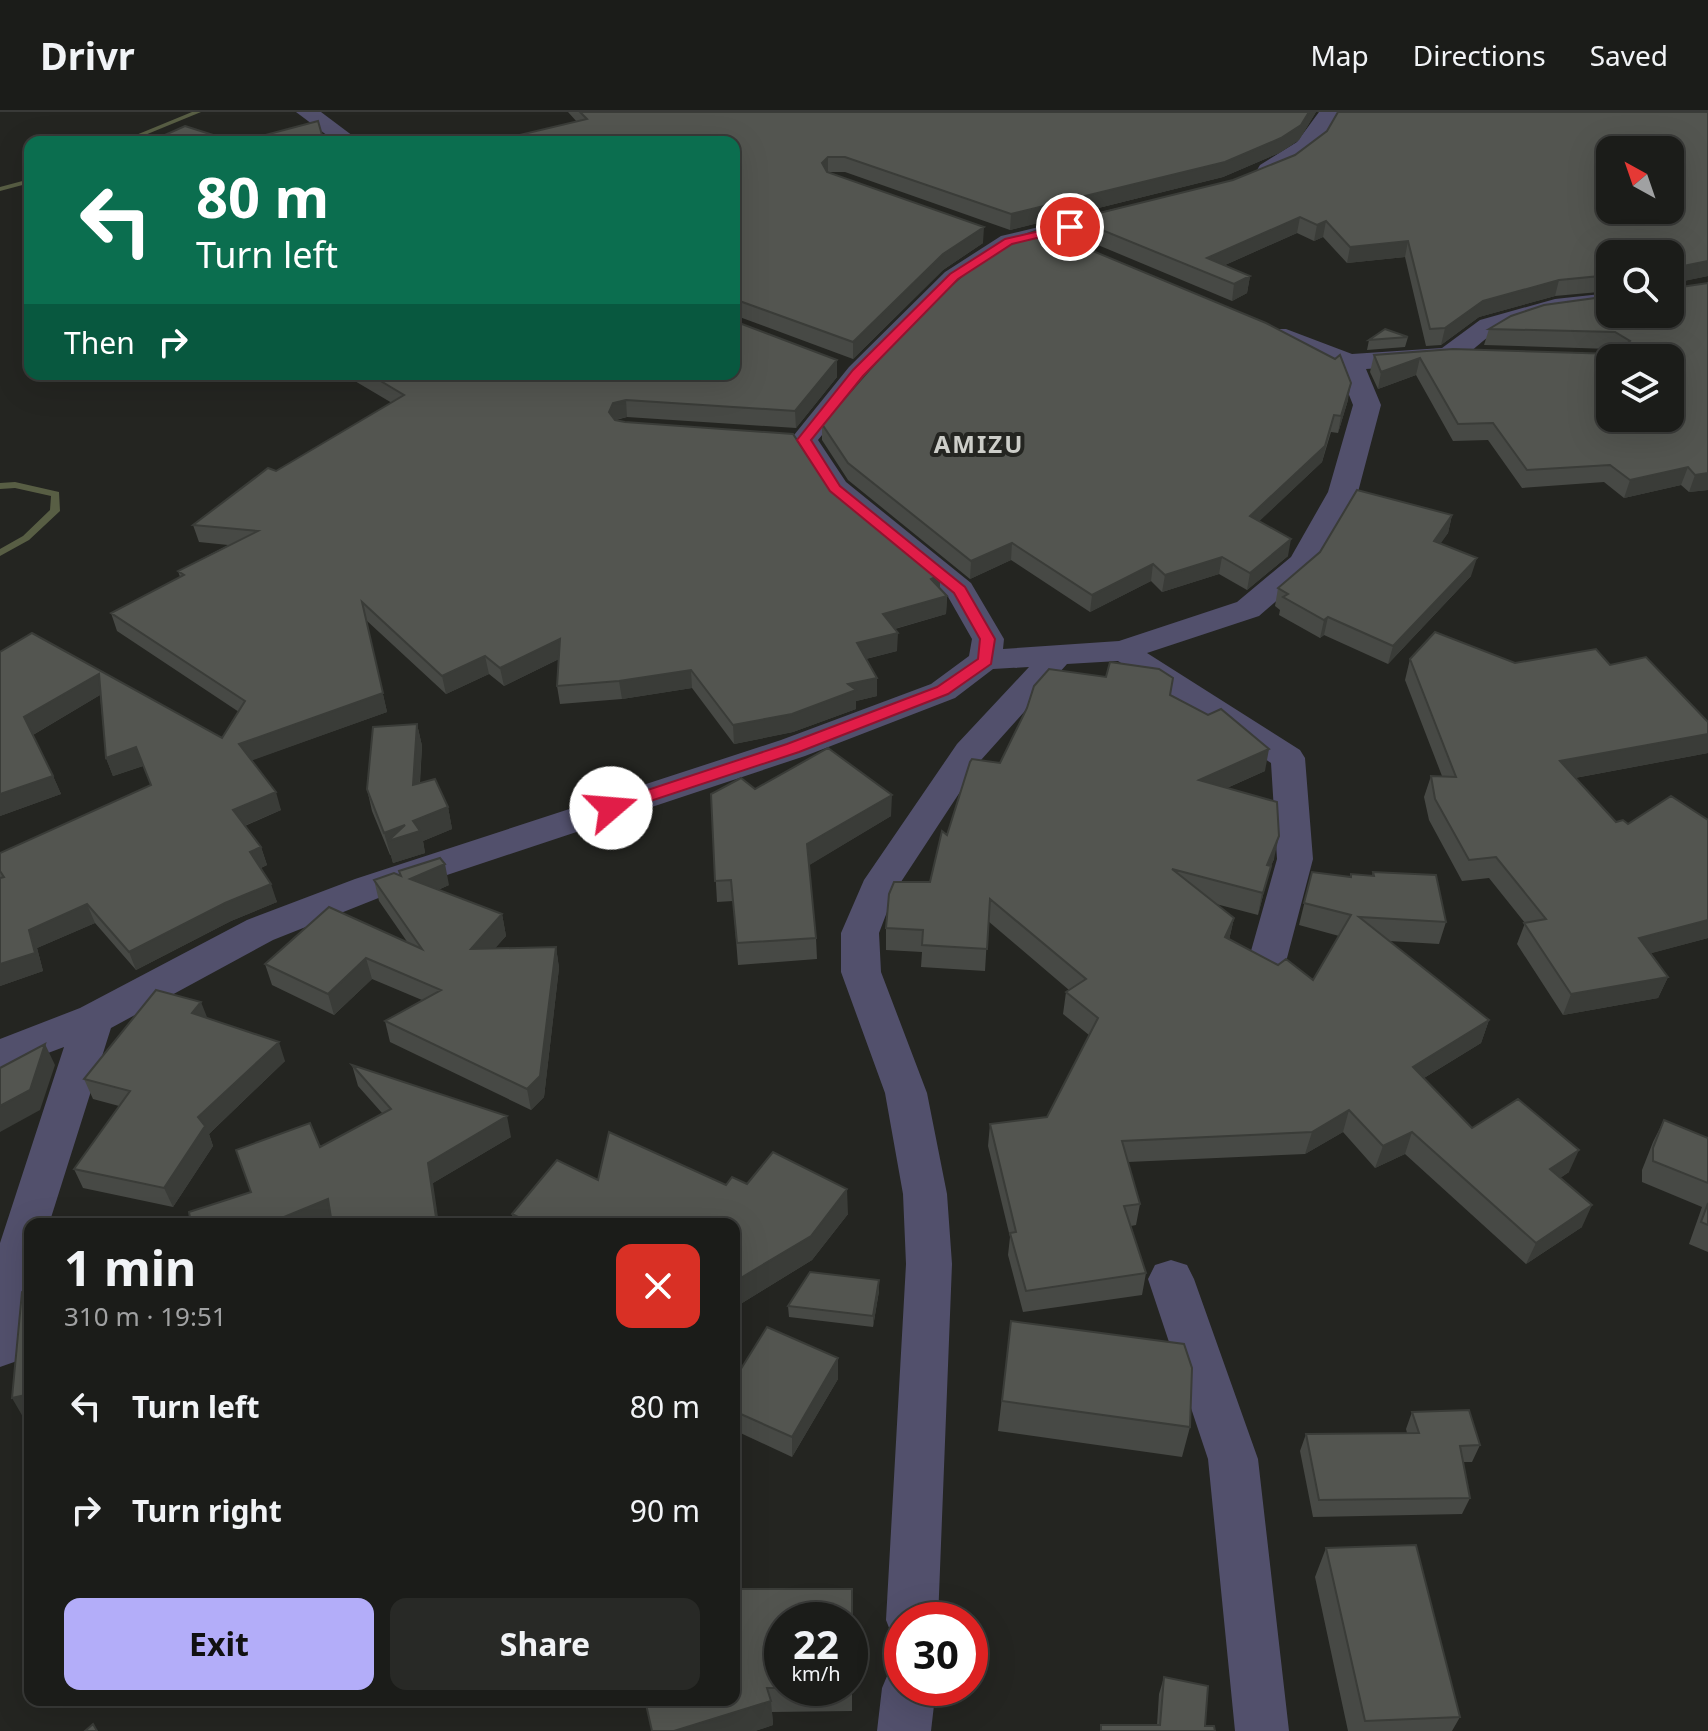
<!DOCTYPE html>
<meta charset="utf-8">
<style>
:root{--surface:#1b1c19;--page:#282926;--text:#f1f3f6;--muted:#a0a1a2;--line:#393a38;--accent:#b3adf9}
body{margin:0;font-family:"Noto Sans",sans-serif;background:var(--page);color:var(--text);height:100vh;display:flex;flex-direction:column;font-size:30px;white-space:nowrap}
*{box-sizing:border-box;margin:0}
p{font-size:26px;color:var(--muted)}
.icon{flex:none;width:44px;height:44px;fill:none;stroke:currentColor;stroke-width:2;stroke-linecap:round;stroke-linejoin:round}
.map{position:relative;flex:1;overflow:hidden}
.details{position:absolute;left:24px;top:1106px;width:716px;height:488px;display:flex;flex-direction:column;background:var(--surface);border-radius:16px;box-shadow:0 8px 32px #0002,0 0 0 2px var(--line)}
.details>*{flex:none}
.guide{position:absolute;left:24px;top:24px;width:716px;height:244px;border-radius:16px;box-shadow:0 8px 32px #0002,0 0 0 2px var(--line);background:#0b6e4f;color:#fff;overflow:hidden}
.needle{width:52px;rotate:320deg}
.controls{position:absolute;left:1596px;top:24px;display:grid;gap:16px}
.controls a{display:grid;place-items:center;width:88px;height:88px;border-radius:16px;background:var(--surface);box-shadow:0 8px 32px #0002,0 0 0 2px var(--line);font-size:40px}
.speed{position:absolute;left:764px;top:1490px;display:flex;gap:16px;font-size:40px;font-weight:700;text-align:center}
.speed>*{display:grid;place-content:center;width:104px;height:104px;border-radius:50%;background:var(--surface);box-shadow:0 8px 32px #0002,0 0 0 2px var(--line);line-height:1}
.speed small{font-size:20px;font-weight:400}
.speed .limit{border:12px solid #d22;background:#fff;color:#111}
.pin{position:absolute;display:grid;place-items:center;width:68px;height:68px;color:#fff;margin:-34px;border:4px solid #fff;border-radius:50%;box-shadow:0 2px 8px #0007}
.me{position:absolute;width:88px;margin:-44px;rotate:72deg;stroke-linejoin:round;filter:drop-shadow(0 0 6px #0008)}
.turn{display:flex;align-items:center;gap:28px;height:168px;padding:0 40px;font-size:36px}
.turn .icon{width:104px;height:104px;stroke-width:2.5}
.turn b{display:block;font-size:56px;line-height:68px}
.then{display:flex;align-items:center;height:76px;padding:0 40px;background:#0003;gap:16px;font-size:30px}
.round{display:grid;place-items:center;flex:none;width:84px;height:84px;border-radius:16px;background:var(--page)}
.summary{display:flex;align-items:center;justify-content:space-between;height:136px;padding:0 40px}
h1{font-size:48px;font-weight:700;line-height:60px}
.primary-button{display:flex;gap:16px;margin-top:auto;padding:16px 40px}
.primary-button a{flex:1;height:92px;border-radius:16px;background:var(--accent);color:#111;font-size:32px;font-weight:700;line-height:92px;text-align:center}
.primary-button a+a{background:var(--page);color:var(--text)}
ul{padding:0;list-style:none}
li{display:flex;align-items:center;gap:24px;height:104px;padding:0 40px}
li div{flex:1}
li b{display:block;font-size:30px}
li em{font-style:normal}
header{display:flex;align-items:center;gap:48px;box-sizing:border-box;height:112px;padding:0 40px;background:var(--surface);border-bottom:2px solid var(--line)}
header strong{font-size:38px}
nav{display:flex;gap:44px;margin-inline-start:auto;font-size:28px}
.map>svg:first-child{display:block}
.lines{fill:none;stroke-linecap:round;stroke-linejoin:round}
.stream{fill:#585e44;fill-rule:evenodd}
.minor{fill:#52506c;fill-rule:evenodd}
.wall{fill:#474945;fill-rule:evenodd}
.shaded-wall{fill:#3a3c38}
.building{fill:#535550;stroke:#3a3c38;stroke-width:2;fill-rule:evenodd}
.route{fill:#e11d48;stroke:#92132f;stroke-width:2}
.labels{text-anchor:middle;dominant-baseline:central;stroke-width:8;stroke-linejoin:round;paint-order:stroke}
.far-district-label{font-size:24px;font-weight:bold;letter-spacing:2px;fill:#cdcec9;stroke:#242521}
</style>
<header>
<strong>Drivr</strong>
<nav><a>Map</a><a>Directions</a><a>Saved</a></nav>
</header>
<div class="map">
<svg width="1708" height="1619" viewBox="0 0 1708 1619">
<rect width="100%" height="100%" fill="#242521"/>
<g class="lines">
<!-- stream -->
<path class="stream" d="M192,0h9l-73,30h-9z
M30,67v4l-30,8v-4z
M15,370l44,10 1,19 -31,29 -29,16v-7l23,-13 27,-26 1,-14 -36,-8 -15,1v-6z"/>
<!-- minor -->
<path class="minor" d="M296,0h25l40,30h-25z
M1319,0h22c-16,25 -46,72 -81,63l-3,-5 3,-5 37,-23z
M1126,94l8,2 4,5 -4,5 -117,28 -54,36 -96,97 -49,61 28,42 125,101 33,56 -1,10 116,-8 118,-39 54,-45 37,-65 25,-87 -15,-38 -70,-28 -4,-5 4,-5h18l66,25 90,-6 38,-28 75,-21 55,-6v16c-32,3 -85,7 -113,22 -17,10 -29,27 -48,32l-83,6 15,36 -23,87 -44,76 -55,48 -112,37 153,97 5,8 8,101 -26,99 -5,10 -14,4 -14,-4 -5,-10 28,-99 -6,-96 -153,-102 -51,3 -86,96 -86,131 -16,42 2,39 46,121 20,101 5,70 -14,356h-36v22l-9,-4 -7,-18 20,-356 -3,-70 -18,-101 -44,-121v-39l23,-53 93,-136 72,-77 -36,2 -38,29 -150,58 -424,141 -108,43 -162,88 -62,196h-19c0,44 6,96 -13,137l-17,6v-124l64,-196 -64,24v-32l80,-31 167,-88 108,-41 426,-139 150,-56 38,-28 3,-17 -25,-44 -122,-101 -35,-54 59,-73 96,-95 56,-36z
M1171,1148l16,5 7,14 64,180 31,272h-54l-27,-272 -60,-180 7,-14z
M902,1552v24h34l-5,43h-54l5,-43 8,-19z"/>
</g>
<!-- wall -->
<path class="wall" d="M568,0h748l-17,28 -20,13 -56,24 -213,53 -165,-58h-17l155,71 -40,27 -90,89 -119,-44v-173h-226l-1,-4 70,-16z
M1708,0v164l-35,7 35,207 -19,2 -8,-7 -57,13 -20,-16 -82,6 -34,-48 -35,1 -37,-66 -38,14 -8,-17 4,-17 241,-1 1,-2 -6,-3 -126,-4 5,-16 181,-15 -60,-60v37l-55,5 -76,21 -38,28 -15,1 -21,-89 -58,6 -24,-26 -9,4 -17,-8 -72,32 25,11 -3,17 -15,8 -158,-66 1,-16 158,-39 62,-25 32,-24z
M1408,225l-3,10 -38,3 2,-10z
M343,262h391l103,3 -41,51 -169,-11 -11,3 207,59 117,109 7,8 -1,18 -51,15 2,22 -31,8 11,37 -21,5v8l-63,23 -59,12 -42,-56 -70,11 -62,5 -3,-18 2,-27 -55,27 -15,-12 -43,20 -80,-74 21,92 -135,48 29,50 -36,16 16,21 6,18 -6,3 16,34 -46,19 -95,49 -41,-47 -58,25 6,23 -43,15v-133l151,-68 -8,-19 -30,10 -7,-18 -6,-63 -67,40 20,41 8,18 -61,22v-164l222,86 17,-26 -122,-81 -6,-18 69,-36 -2,-6 50,-26 -29,-3 -6,-17 83,-54 116,-68z
M1348,288l-10,33 -7,-1 -9,30 -63,59 29,35 -41,34 -28,-16 -57,18 -11,-11 -61,31 -79,-52 -41,19 -122,-99 -26,-40v-16z
M1452,403l-4,18 -8,10 31,33 -83,88 -64,-29 -4,3 -41,-23 1,-5 -5,-4 3,-18z
M1410,547l200,6 98,88 -133,25 133,160 -57,15 17,24 -10,21 -95,17 -46,-71 8,-21 -36,-45 -27,3 -33,-61 -5,-23 7,-21h11l-37,-96z
M1171,583l94,76 -38,17 47,71 -4,9 -12,47 -42,-11 18,14 -5,22 49,25 35,15 26,-44 -40,-11 13,-53 38,5 1,-3 21,2 1,-4 73,50 -7,22 -50,-3 100,79 -8,23 -57,35 48,50 97,44 -9,6 22,49 -56,37 -121,-110 -30,14 -32,-36 -38,22 -177,8 12,42 -4,21 -5,1 15,47 -4,22 -119,17 -15,-57 2,-18 -22,-91 2,-22 57,-7 42,-82 -26,-21 3,-22 3,-2 -81,-69 -3,50 -64,-4 1,-15 -36,-2v-22l44,-46 17,-47 53,-72z
M417,612l5,22 -2,37 28,24 4,22 -29,12 2,12 -32,10 -2,-8h-1l-18,-44 -5,-22z
M755,677l136,27 -82,49 7,73 1,21 -79,6 -5,-64 -16,1 -6,-108z
M400,763l49,10 -11,5 64,24 4,22 -11,12 61,-1 3,21 -15,129 -13,13 -141,-68 -5,-21 37,-21 -50,-21 -38,36 -62,-30 -7,-21 143,-21 -29,-42 -5,-21z
M207,906l78,43 -76,73 4,12 -40,61 -90,-19 -9,-19 45,-63 -26,-7 -9,-20z
M352,953l159,72 -78,46 -102,37 -80,-28 69,-45 62,-34 -24,-27z
M1664,1008l44,18v114l-19,-8 13,-37 -60,-25v-12l11,-28z
M598,1068l128,5 21,-1 101,30 -36,46 -78,48v-84h-220l-2,-10z
M879,1168v11l-6,36 -84,-10 -1,-11z
M1011,1209l179,106 -8,30 -184,-26z
M838,1267l-46,78 -58,-27v-50z
M1412,1300l68,33 -8,17h-9l7,36 -8,16 -149,3 -13,-66 6,-17 101,-1 -1,-4z
M1326,1436l134,169 -8,14h-104l-33,-154z
M741,1477h111v122l-80,1 1,13 -18,6h-103zM850,1508v68h-68z
M1164,1565l41,49 10,5h-115l1,-6h56l2,-31z"/>
<!-- shaded-wall -->
<path class="shaded-wall" d="M1309,0h7l-17,28 -20,13 -56,24 -213,53 1,-16z
M828,45v15l-6,6v-15z
M1300,105l-3,16 -90,40v-15z
M1326,109l-3,16 -9,4 3,-16z
M984,115l-1,16 -40,27 -90,89v-17l90,-88z
M1408,129l-3,16 -58,6 3,-16z
M1708,149v15l-38,8 3,-16z
M1250,164l-3,17 -15,8 2,-17z
M1559,168l-4,16 -76,21 -38,28 4,-17 38,-27z
M1420,246l-4,17 -38,14 3,-17z
M837,248v17l-41,51 -1,-17z
M1351,271l-3,17 -10,33 3,-17z
M626,288l1,17 -13,3 -5,-8 4,-9z
M1334,303l-12,47 -75,71 3,-17z
M1688,355l-7,18 -57,13 6,-18z
M1708,361v17l-19,2 6,-17z
M1452,403l-4,18 -18,26 4,-18z
M1291,427l-3,17 -41,34 3,-17z
M1012,431l-1,17 -41,19 1,-18z
M1222,445l-3,17 -57,18 3,-17z
M1477,446l-6,18 -83,88 5,-18z
M1153,452l-2,17 -61,31 2,-17z
M940,463v18l-9,-14z
M947,484l-1,18 -63,18v-18z
M362,490l25,110 -142,51 -6,-19z
M1328,505l-4,18 -4,3 4,-18z
M898,521l-1,18 -40,10v-18z
M560,527l3,18 -59,29 -4,-18z
M485,544l4,18 -43,20 -4,-18z
M691,558l1,18 -70,11 -3,-18z
M99,562l6,18 -74,44 -7,-19z
M877,566v18l-21,5v8l-63,23 -59,12 -1,-19 115,-41z
M417,612l5,22 -4,61 -5,-22z
M1708,622v19l-155,29 7,-21z
M136,635l7,19 -30,10 -7,-18z
M1269,637l-4,22 -70,31 4,-22z
M53,664l8,18 -61,22v-22z
M276,680l5,18 -42,18 -6,-18z
M892,683l-1,21 -83,50 -1,-22z
M448,695l4,22 -29,12 2,12 -32,10 -9,-30z
M1279,724l-5,23 -4,9 -12,47 9,-50z
M261,735l6,18 -11,5 -6,-18z
M445,752l4,21 -35,15 -4,-21z
M271,772l6,18 -46,19 -95,49 -7,-18 96,-49z
M87,792l8,19 -58,25 6,23 -43,15v-22l29,-34z
M502,802l4,22 -30,34 -5,-21z
M1234,806l-5,22 -4,-3z
M1708,808v18l-78,21 9,-21z
M556,835l3,21 -15,129 -13,13 -4,-21z
M366,846l6,21 -38,36 -6,-21z
M1668,865l-10,21 -95,17 8,-21z
M201,890l8,20 -17,-9z
M1489,908l-8,23 -75,46 7,-22z
M279,930l6,19 -76,73 4,12 -40,61 -9,-19 34,-71z
M45,932l10,21 -15,45 -40,22v-26z
M1349,998l-6,22 -38,22 7,-22z
M507,1004l4,21 -78,46 6,41h-2l-9,-61z
M1412,1020l-7,22 -30,14 8,-22z
M1579,1038l-10,22 -29,19 10,-22z
M847,1077l1,25 -36,46 -78,48v-26z
M328,1087l7,20 -13,5h-55z
M1592,1093l-10,22 -56,37 10,-21z
M879,1168v11l-6,36v-11z
M838,1246v21l-46,78v-20z
M30,1282v21l-7,2 -11,-19z
M771,1589l2,24 -18,6h-81z"/>
<!-- building -->
<path class="building" d="M580,0h729l-8,13 -20,13 -56,24 -214,52 -166,-57h-17l-6,6 5,9 157,55 -41,27 -90,88 -119,-43v-157h-222l-5,-4 80,-19z
M1338,0h370v149l-35,7 1,20 34,-5v190l-13,2 -7,-8 -58,13 -20,-15 -83,5 -34,-47 -35,1 -38,-66 -39,14 -7,-17 79,-6 162,5 3,-10h9l3,-3 -15,-9 -126,-3 22,-13 33,-11 66,-9v18h60v-60h-60v21l-51,5 -76,21 -38,27 -15,1 -22,-88 -58,6 -24,-26 -9,4 -17,-8 -93,41 43,18 -16,8 -159,-65 158,-39 62,-25 32,-24zM1610,38h60v60h-60zM1610,246h60v60h-60z
M318,9l6,21h-85z
M185,14l50,16h-86z
M1040,117l226,94 69,36 5,-4 11,28 -10,33 -7,-1 -9,31 -75,70 41,23 -41,34 -28,-16 -57,18 -12,-11 -61,31 -80,-52 -41,18 -123,-98 -26,-39 99,-113 61,-52 30,-19z
M734,209l103,39 -42,51 -169,-11 -13,3 -4,9 6,8 10,2 168,12 30,45 117,96 -9,4 16,17 -64,18 15,19 -41,10 20,35 -29,6 8,6 -64,24 -59,11 -42,-55 -72,11 -62,5 3,-47 -60,29 -15,-12 -43,20 -80,-74 21,91 -144,51 37,48 -43,18 28,37 -11,5 21,32 -46,19 -96,49 -42,-48 -58,26 6,23 -35,11v-86l4,-1 -4,-6v-18l151,-68 -15,-38 -30,11 -7,-84 -75,43 29,59 -53,18v-142l32,-19 190,105 23,-37 -134,-88 73,-38 -6,-4 80,-40 -65,-6 75,-57 8,3 128,-76 -35,-21h365z
M1385,217l23,8 -39,3z
M1357,378l95,25 -18,26 43,17 -84,88 -65,-29 -4,3 -41,-23 5,-3 -10,-6 42,-36z
M1435,520l80,31 81,-14 14,16 36,-8 62,65v12l-148,27 56,61 7,-2 5,4 43,-28 37,24v100l-69,18 29,39 -97,17 -47,-71 22,-4 -50,-62 -27,3 -34,-61 -4,-23 25,1 -46,-118z
M1110,550l49,7 14,9 -3,17 38,20 13,-6 48,40 -70,31 78,22 2,34 -12,29 4,1 -8,27 -91,-24 62,49 -9,19 53,28 8,-6 27,21 38,-65 -47,-12 8,-31 39,5v-3l23,2 -1,-4 63,3 10,47 -87,-5 130,103 -76,47 59,61 46,-29 61,51 -29,19 42,36 -56,38 -124,-111 -29,14 -34,-36 -37,22 -190,9 18,63 -16,2 22,67 -120,18 -16,-58 6,-1 -26,-108 57,-7 51,-99 -32,-26 20,-13 -96,-80 -3,50 -65,-4 1,-15 -37,-2 3,-34 5,-12h36l12,-51 5,4 23,-73 2,-3 28,4 27,-55 7,-22 15,-17 57,8z
M417,612l-4,61 22,-6 13,28 -35,14 7,10 -32,10 17,-16 -21,8 -17,-44 6,-62z
M828,636l64,47 -85,49 9,94 -79,5 -6,-63 -16,1 -4,-87 30,-16 14,11z
M440,746l5,6 -35,15 92,35 -31,35 85,-2 -16,129 -13,13 -142,-68 56,-31 -75,-32 -38,36 -63,-30 64,-57 93,42 -48,-69 20,-7 7,3 -2,-5z
M156,878l45,12 -9,11 87,29 -81,75 7,9 -41,62 -90,-19 56,-78 -46,-12z
M45,932l-15,46 -30,16v-38z
M352,953l155,51 -79,47 9,61h-105l-4,-25 -61,25h-76l-2,-12 62,-20 -15,-42 74,-27 10,24 71,-38z
M1664,1008l44,18v45l-55,-22v-13z
M609,1020l117,53 6,-8 15,7 26,-32 74,37 -36,47 -77,46v-58h-202l-20,-10 45,-54 41,20z
M1708,1091v22l-7,-3z
M810,1160l69,8 -6,36 -85,-10z
M30,1178v104l-18,4 10,-106z
M1011,1209l173,23 8,24 -2,59 -188,-26z
M767,1215l71,31 -46,79 -58,-26v-31z
M1469,1298l11,35 -20,1 10,52 -151,2 -13,-66 113,-1 -7,-21z
M1416,1433l44,172 -95,4 -39,-173z
M734,1457h1l6,20h111v98h-2v-67h-68v68h-15l4,13 -97,30h-22l-7,-31h89z
M1164,1565l44,9 -3,40h9l1,5h-114v-6h59z
M93,1612l4,7h-12z"/>
<!-- route -->
<path class="route" d="M1070,112l6,3 -2,2 -62,15 -54,35 -95,97 -52,64 29,46 125,101 30,52 -4,25 -43,30 -149,58 -182,60h-12l-2,-4 2,-4 182,-60 150,-57 41,-28 2,-20 -26,-46 -124,-102 -33,-51 56,-70 97,-96 55,-35z"/>
<g class="labels">
<!-- far-district labels -->
<g class="far-district-label">
<text x="979" y="331">AMIZU</text>
</g>
</g>
</svg>
<div class="controls">
<a><svg class="needle" viewBox="-14 -14 28 28"><path d="M0-13l5 13h-10z" fill="#e53935"/><path d="M0 13l5-13h-10z" fill="#a0a1a2"/></svg></a>
<a><svg class="icon" aria-label="search" viewBox="0 0 24 24"><circle cx="10" cy="10" r="6"/><path d="M15 15l6 6"/></svg></a>
<a><svg class="icon" aria-label="layers" viewBox="0 0 24 24"><path d="M12 4l9 5-9 5-9-5zM3 14l9 5 9-5"/></svg></a>
</div>
<div class="speed"><div>22<small>km/h</small></div><div class="limit">30</div></div>
<div class="pin" style="left:1070px;top:115px;background:#d93025"><svg class="icon" aria-label="arrive" viewBox="0 0 24 24"><path d="M6 21V4h12l-3 4 3 4H6"/></svg></div>
<svg class="me" style="left:611px;top:696px" viewBox="-20 -20 40 40"><circle r="19" fill="#fff"/><path d="M0-13L10 11 0 6-10 11z" fill="#e11d48"/></svg>
<div class="guide">
<div class="turn"><svg class="icon" aria-label="left" viewBox="0 0 24 24"><path d="M17 20v-9H6M10 6l-5 5 5 5"/></svg><div><b>80 m</b>Turn left</div></div>
<div class="then">Then<svg class="icon" aria-label="right" viewBox="0 0 24 24"><path d="M7 20v-9h11M14 6l5 5-5 5"/></svg></div>
</div>
<section class="details">
<div class="summary"><div><h1>1 min</h1><p>310 m · 19:51</p></div><a class="round" style="background:#d93025;color:#fff"><svg class="icon" aria-label="close" viewBox="0 0 24 24"><path d="M6 6l12 12M18 6L6 18"/></svg></a></div>
<ul>
<li><svg class="icon" aria-label="left" viewBox="0 0 24 24"><path d="M17 20v-9H6M10 6l-5 5 5 5"/></svg><div><b>Turn left</b></div><em>80 m</em></li>
<li><svg class="icon" aria-label="right" viewBox="0 0 24 24"><path d="M7 20v-9h11M14 6l5 5-5 5"/></svg><div><b>Turn right</b></div><em>90 m</em></li>
</ul>
<div class="primary-button"><a>Exit</a><a>Share</a></div>
</section>
</div>
